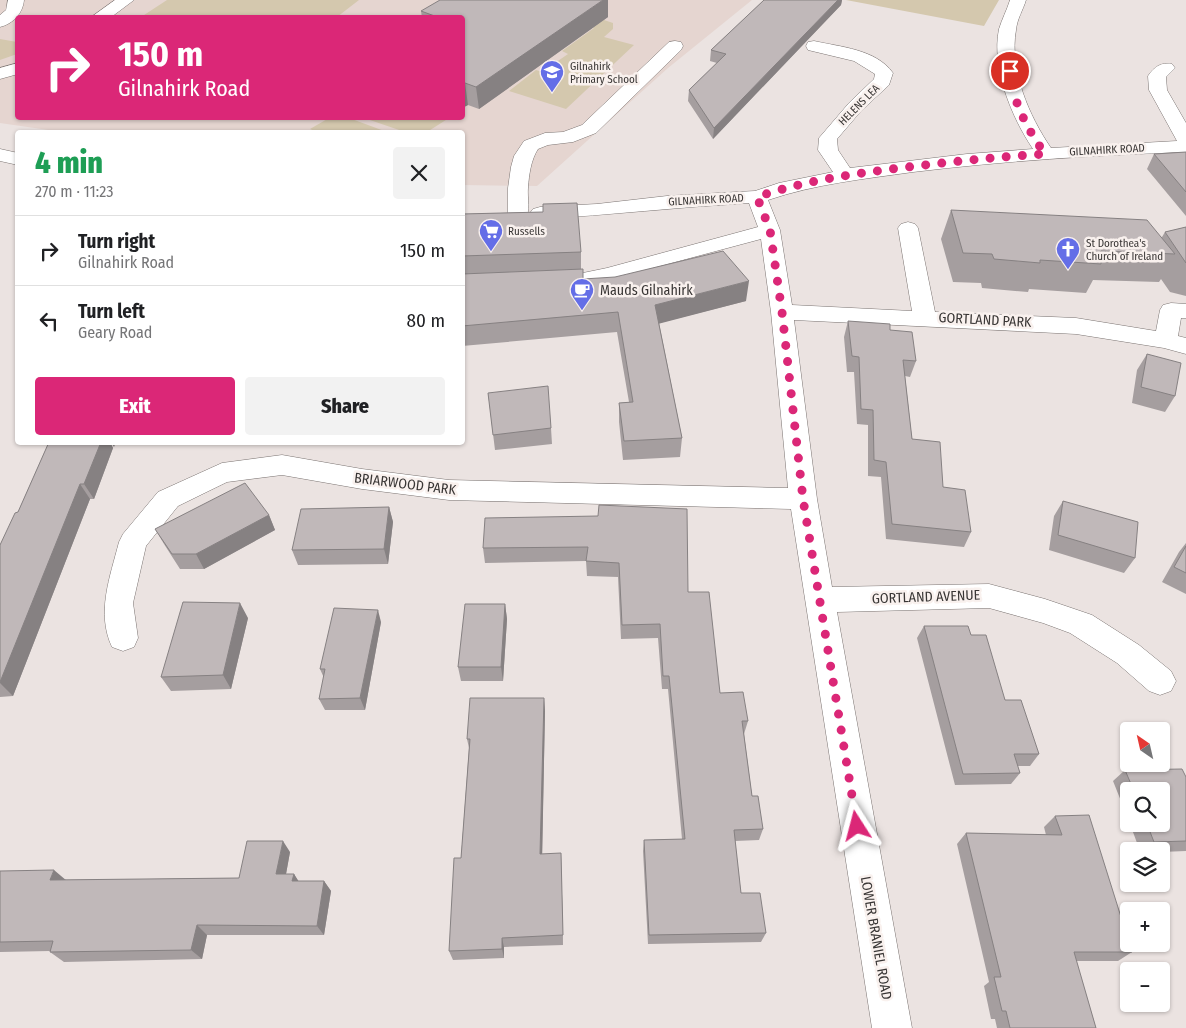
<!DOCTYPE html>
<meta charset="utf-8">
<style>
:root{--surface:#fff;--page:#f2f2f2;--text:#202124;--muted:#757577;--line:#e0e0e0;--accent:#db2777}
body{margin:0;font-family:"Fira Sans Condensed",sans-serif;background:var(--page);color:var(--text);height:100vh;display:flex;flex-direction:column;font-size:19px;white-space:nowrap}
*{box-sizing:border-box;margin:0}
p{font-size:16px;color:var(--muted)}
.icon{flex:none;width:28px;height:28px;fill:none;stroke:currentColor;stroke-width:2;stroke-linecap:round;stroke-linejoin:round}
.map{position:relative;flex:1;overflow:hidden}
.panel{position:absolute;left:15px;top:130px;width:450px;height:315px;display:flex;flex-direction:column;background:var(--surface);border-radius:5px;box-shadow:0 1px 4px #0004}
.panel>*{flex:none}
.hud{position:absolute;left:15px;top:15px;width:450px;height:105px;border-radius:5px;box-shadow:0 1px 4px #0004;background:#db2777;color:#fff;overflow:hidden}
.needle{width:32px;rotate:326deg}
.fabs{position:absolute;left:1120px;top:722px;display:grid;gap:10px}
.fabs a{display:grid;place-items:center;width:50px;height:50px;border-radius:5px;background:var(--surface);box-shadow:0 1px 4px #0004;font-size:25px}
.pin{position:absolute;display:grid;place-items:center;width:42px;height:42px;color:#fff;margin:-21px;border:2px solid #fff;border-radius:50%;box-shadow:0 1px 5px #0007}
.me{position:absolute;width:55px;margin:-28px;rotate:351deg;stroke-linejoin:round;filter:drop-shadow(0 0 4px #0008)}
.turn{display:flex;align-items:center;gap:18px;height:105px;padding:0 20px;font-size:22px}
.turn .icon{width:65px;height:65px;stroke-width:2.5}
.turn b{display:block;font-size:35px;line-height:42px}
.round{display:grid;place-items:center;flex:none;width:52px;height:52px;border-radius:5px;background:var(--page)}
.headline{display:flex;align-items:center;justify-content:space-between;height:85px;padding:0 20px}
h1{font-size:30px;font-weight:800;line-height:38px;color:#1e9e55}
.button{display:flex;gap:10px;margin-top:auto;padding:10px 20px}
.button a{flex:1;height:58px;border-radius:5px;background:var(--accent);color:#fff;font-size:20px;font-weight:800;line-height:58px;text-align:center}
.button a+a{background:var(--page);color:var(--text)}
ul{padding:0;list-style:none}
li{display:flex;align-items:center;gap:15px;height:70px;padding:0 20px;border-top:1px solid var(--line)}
li div{flex:1}
li b{display:block;font-size:19px}
li em{font-style:normal}
.map>svg:first-child{display:block}
.built{fill:#e5d5d0;fill-rule:evenodd}
.green{fill:#d4c8ae}
.lines{fill:none;stroke-linecap:round;stroke-linejoin:round}
.minor-casing{stroke:#7b7472;stroke-width:1}
.minor{fill:#fff;fill-rule:evenodd}
.wall{fill:#a59e9f}
.shaded-wall{fill:#868182}
.building{fill:#c0b8b9;stroke:#868182}
.route{stroke:#db2777;stroke-width:9;stroke-dasharray:0 16.2}
.labels{text-anchor:middle;dominant-baseline:central;stroke-width:5;stroke-linejoin:round;paint-order:stroke}
.far-poi-label{font-size:11px;fill:#393635;stroke:#f9f1ee;text-anchor:start}
.far-street-label{font-size:11px;fill:#393635;stroke:#f9f1ee}
.poi-label{font-size:14px;fill:#393635;stroke:#f9f1ee;text-anchor:start}
.street-label{font-size:14px;fill:#393635;stroke:#f9f1ee}
</style>
<div class="map">
<svg width="1186" height="1028" viewBox="0 0 1186 1028">
<rect width="100%" height="100%" fill="#ebe3e1"/>
<!-- built -->
<path class="built" d="M0,0h752l-84,68 -131,118 -74,-1 -1,-53h-400l-62,-9zM18,18h444v100h-444z"/>
<!-- green -->
<path class="green" d="M167,0h192l-22,17h-196z
M846,0h153l-15,26z
M598,18l15,5v6l-9,8 30,8 -68,64 -57,-18 27,-21 6,2 26,-18 -6,-3 32,-23 -13,-5z
M0,39l17,3v12l-17,6z
M329,118h20l38,14h-70l-7,-3z
M364,118h85l-22,14h-22z"/>
<g class="lines">
<!-- minor casing -->
<g class="minor-casing">
<path id="minor" d="M8,0h16c-1,13 -11,24 -24,27v-12l6,-5z
M115,0h19l-24,18h-20z
M1010,0h16c-3,10 -9,19 -10,30 -7,40 13,86 35,118l126,-7 -28,-51 -1,-14c6,-9 13,-14 24,-12l3,4 -9,9 1,13 19,33v29c-91,3 -182,9 -273,20 -49,7 -98,12 -145,28l12,30 12,75 120,6 -14,-83 3,-4 7,-2 7,2 3,4 17,84 141,6 80,13 4,-21 3,-5 8,-2 15,1v14h-5l-3,18 8,2v16l-22,-6 -88,-14 -282,-14 23,179 15,88 157,-3 56,15 47,16 47,30 32,26 5,10 -5,10 -11,4 -11,-4 -32,-28 -47,-30 -27,-10 -54,-15 -152,4 75,416h-40l-81,-519 -342,-9 -87,-11 -80,-14 -55,7 -49,24 -32,40 -13,57 5,35 -4,9 -11,4 -11,-4c-16,-34 -2,-70 7,-105l4,-8 35,-42 64,-29 60,-8 80,14 87,11 339,8 -17,-176 -10,-73 -183,49 -28,1 -8,-2 -3,-5 3,-5 36,-3 29,-6 151,-41 -9,-24c-70,4 -139,12 -209,16l-7,-2 -3,-4 3,-4 7,-2 57,-3 70,-8 88,-5 24,-8 54,-11 -15,-22 1,-12 30,-35 25,-24 1,-5 -21,-13 -46,-11 -2,-4 2,-4 6,-1c26,6 62,8 79,32l-4,12 -28,26 -24,28 1,11 12,18 117,-14 66,-5c-21,-31 -42,-81 -34,-120 3,-10 8,-19 11,-29z
M675,41l6,1 2,4 -2,4 -85,83 -23,9 -25,3 -10,4c-7,11 -9,25 -10,39 -1,10 3,23 -3,31l-7,2 -7,-2 -3,-4v-27l3,-21 3,-11 10,-15 21,-8 18,-1 19,-7 87,-83z
M18,63v11l-18,5v-11z
M0,149l18,4v12l-18,-4z"/>
</g>
<!-- minor -->
<use href="#minor" class="minor"/>
</g>
<!-- wall -->
<path class="wall" d="M764,0h78l-1,5 -128,134 -25,-38 1,-11 28,-27 -7,-2 1,-11z
M421,11l187,6 -129,92 -11,-4 -6,3v-90h-40z
M1186,152v64l-39,-47 7,-15z
M951,210l211,27 3,-5 21,-5v69l-16,-4 -9,-13 -2,3 -66,-2 -7,13 -57,-4 -1,3 -46,-4 -1,-5 -28,-1 -12,-43z
M543,212l38,40v17l2,10 163,22 -87,22 23,115 -2,19 -57,3 -4,-38v-19l10,-1 -12,-70 -155,14v-132z
M848,321l42,9 26,31 -6,16 -5,-1 7,63 59,93 -7,15 -78,-8 -5,-62 -13,-1v-51l-11,-1 -3,-52h-7l-3,-35z
M1147,354l28,42 -10,16 -33,-9 5,-33z
M488,393l63,35 1,16 -57,6z
M49,442h61l3,6 -19,51h-4l-77,197 -13,1v-152l18,-33z
M1063,501l72,57 -11,15 -75,-23 5,-34z
M389,507l4,15 -5,42 -90,1 -6,-15z
M269,515l6,15 -71,39h-24l-16,-25 -9,-15z
M598,516l90,76 32,101 28,28 -4,13 8,62 11,33 -4,11 -24,1 6,52 25,40 -5,9 -113,2 -5,-93 1,-11 38,-1 -14,-150h-6l-4,-51 -37,1 -3,-62 -31,-1 -1,-15 -101,2 -2,-15z
M1186,543v51l-24,-12 17,-30z
M505,604l2,15 -4,62h-42l-3,-14z
M248,618l-17,71 -60,2 -10,-14z
M381,622l-16,88h-40l-6,-11 5,-21 -4,-9z
M924,626l47,9 34,65 34,54 -9,12h-13l3,7 -9,11 -56,1 -38,-147z
M544,698l1,13 -3,143 19,10 2,81 -59,2v11l-51,2 -4,-9 12,-93 8,-110 -2,-9z
M1125,770l61,7v74l-25,1 -21,-1 -10,-27h31v-33h-32v30l-16,-40z
M1055,816l77,136 -14,9h-42l20,67h-99l-2,-9h-4l-7,-33 5,-4 -32,-138 9,-11 80,2 -2,-8z
M290,852l-4,22h8l4,7h26l7,10 -7,44h-117l-5,24 -138,3 -14,-10v-1l-50,1v-81l67,9 172,-2z"/>
<!-- shaded-wall -->
<path class="shaded-wall" d="M603,0h5v17l-129,92 -3,-22z
M838,0h4l-1,5 -128,134 1,-11z
M465,83l3,22 -6,3v-23z
M749,281l-3,20 -92,24 1,-20z
M101,442h9l3,6 -19,51 -10,-15z
M111,442h5l-2,5z
M80,484l10,15 -77,197 -13,-13v-1z
M389,507l4,15 -5,42 -4,-15z
M269,515l6,15 -71,39 -8,-15z
M240,603l8,15 -17,71 -8,-14z
M505,604l2,15 -4,62 -2,-14z
M378,610l3,12 -16,88 -5,-12z
M544,698l1,13 -3,154 -2,-11z
M283,841l7,11 -6,33 -8,-11z
M561,853v11l2,81v-10z
M54,870l13,11 -17,-1z
M294,874l7,11 -9,-4z
M324,881l7,10 -7,44 -7,-9z
M197,925l10,10 -5,24 -11,-9z
M502,938l2,9v11l-2,-9z"/>
<!-- building -->
<path class="building" d="M440,0h163l-127,87 -11,-4 -3,2v-67h-22l-19,-7z
M764,0h74l-124,128 -25,-38 37,-36 -15,-4z
M1186,152v40l-32,-38z
M577,203l4,49 -119,4v-42l81,-2v-8z
M951,210l196,10 28,34 -74,-3v13l-61,-4v3l-46,-4 -2,-5 -29,-1z
M1186,227v36l-21,-31z
M723,251l26,30 -94,24 27,133 -58,3 -5,-38 14,-1 -15,-90 -156,14v-52l121,-5v10l32,-2z
M848,321l42,3v6l22,2 4,29 -13,-1 9,79 28,3 3,45 22,3 6,42 -79,-8 -6,-62 -12,-2 -1,-50 -12,-1 -2,-52 -7,-1z
M1147,354l34,9 -6,33 -34,-9z
M548,386l3,42 -58,7 -5,-42z
M49,442h52l-17,42h-4l-80,198v-137l15,-32 3,-1z
M245,483l24,32 -73,39h-24l-17,-25z
M1063,501l75,21 -3,36 -77,-23z
M599,505l88,4 1,83h21l11,101 23,-1 5,29h-6l10,75h6l5,33 -29,1 7,63h19l6,40 -117,2 -5,-95 41,-1 -16,-163h-6l-3,-52 -38,1 -3,-62 -33,-2 2,-14 -105,1 2,-30 113,-2z
M389,507l-5,42 -92,1 9,-41z
M1186,546v27l-12,-6z
M183,602l57,1 -17,72 -62,2z
M465,604h40l-4,63h-43z
M334,608l44,2 -18,88 -41,1 6,-30h-5z
M924,626h44l3,9h15l19,65h16l18,54h-25l6,19 -57,1z
M470,698h74l-4,156 21,-1 2,82 -61,3v11l-53,2 5,-93h7l9,-119h-3z
M1182,769l4,8v64l-32,1 -7,-18h14v-33h-27l-9,-21z
M1089,815l43,137h-58l22,76h-86l-4,-17h-4l-8,-34h7l-35,-144 96,2 -7,-19z
M247,841h36l-7,33h18l-2,7h32l-7,45 -120,-1 -6,25 -141,2 3,-11 -53,1v-71l54,-1 -4,10 189,-2z"/>
<g class="lines">
<!-- route -->
<path class="route" d="M857,826l-54,-327 -21,-187 -12,-82 -13,-33c47,-16 94,-23 143,-29 48,-6 96,-11 145,-14 -17,-24 -33,-53 -35,-83"/>
</g>
<!-- icons -->
<defs>
<g id="school-pin" transform="scale(1.25)"><path d="M0 17L-7.5 6A9.5 9.5 0 1 1 7.5 6Z" fill="#646ee7" stroke="#f9f1ee"/><path d="M0-5L7-2L0 1L-7-2ZM-4 1L0 2.5L4 1V4Q0 6-4 4Z" fill="#fff"/></g>
<g id="supermarket-pin" transform="scale(1.25)"><path d="M0 17L-7.5 6A9.5 9.5 0 1 1 7.5 6Z" fill="#646ee7" stroke="#f9f1ee"/><path d="M-6-5.5h2.5l.6 2H6L4.5 2H-2.5L-4.4-4H-6ZM-1.5 3.2a1.3 1.3 0 1 0 .1 0ZM3 3.2a1.3 1.3 0 1 0 .1 0Z" fill="#fff"/></g>
<g id="church-pin" transform="scale(1.25)"><path d="M0 17L-7.5 6A9.5 9.5 0 1 1 7.5 6Z" fill="#646ee7" stroke="#f9f1ee"/><path d="M-1.2-6h2.4v3.5h3.3v2.4h-3.3V6h-2.4V-.1h-3.3v-2.4h3.3Z" fill="#fff"/></g>
<g id="cafe-pin" transform="scale(1.25)"><path d="M0 17L-7.5 6A9.5 9.5 0 1 1 7.5 6Z" fill="#646ee7" stroke="#f9f1ee"/><path d="M-5.5-4.5H6V0H3Q3 3.5 0 3.5H-2.5Q-5.5 3.5-5.5 0ZM3-3.2v2h1.7v-2ZM-6 4.5H4V6H-6Z" fill="#fff"/></g>
</defs>
<g fill-rule="evenodd">
<use href="#school-pin" x="552" y="72"/>
<use href="#supermarket-pin" x="491" y="231"/>
<use href="#church-pin" x="1068" y="249"/>
<use href="#cafe-pin" x="582" y="290"/>
</g>
<g class="labels">
<!-- far-poi labels -->
<g class="far-poi-label">
<text x="570" y="66">Gilnahirk<tspan x="570" dy="13">Primary School</tspan></text>
<text x="508" y="231">Russells</text>
<text x="1086" y="243">St Dorothea's<tspan x="1086" dy="13">Church of Ireland</tspan></text>
</g>
<!-- far-street labels -->
<g class="far-street-label">
<text transform="translate(859 105) rotate(-45)">HELENS LEA</text>
<text transform="translate(1107 150) rotate(-3)">GILNAHIRK ROAD</text>
<text transform="translate(706 200) rotate(-3)">GILNAHIRK ROAD</text>
</g>
<!-- poi labels -->
<g class="poi-label">
<text x="600" y="290">Mauds Gilnahirk</text>
</g>
<!-- street labels -->
<g class="street-label">
<text transform="translate(985 320) rotate(3)">GORTLAND PARK</text>
<text transform="translate(405 484) rotate(7)">BRIARWOOD PARK</text>
<text transform="translate(926 597) rotate(-2)">GORTLAND AVENUE</text>
<text transform="translate(876 938) rotate(80)">LOWER BRANIEL ROAD</text>
</g>
</g>
</svg>
<div class="fabs">
<a><svg class="needle" viewBox="-14 -14 28 28"><path d="M0-13l5 13h-10z" fill="#e53935"/><path d="M0 13l5-13h-10z" fill="#757577"/></svg></a>
<a><svg class="icon" aria-label="search" viewBox="0 0 24 24"><circle cx="10" cy="10" r="6"/><path d="M15 15l6 6"/></svg></a>
<a><svg class="icon" aria-label="layers" viewBox="0 0 24 24"><path d="M12 4l9 5-9 5-9-5zM3 14l9 5 9-5"/></svg></a>
<a>+</a>
<a>−</a>
</div>
<div class="pin" style="left:1010px;top:71px;background:#d93025"><svg class="icon" aria-label="arrive" viewBox="0 0 24 24"><path d="M6 21V4h12l-3 4 3 4H6"/></svg></div>
<svg class="me" style="left:857px;top:826px" viewBox="-20 -20 40 40"><path d="M0-17L14 15 0 8-14 15z" fill="#db2777" stroke="#fff" stroke-width="4"/></svg>
<div class="hud">
<div class="turn"><svg class="icon" aria-label="right" viewBox="0 0 24 24"><path d="M7 20v-9h11M14 6l5 5-5 5"/></svg><div><b>150 m</b>Gilnahirk Road</div></div>
</div>
<section class="panel">
<div class="headline"><div><h1>4 min</h1><p>270 m · 11:23</p></div><a class="round"><svg class="icon" aria-label="close" viewBox="0 0 24 24"><path d="M6 6l12 12M18 6L6 18"/></svg></a></div>
<ul>
<li><svg class="icon" aria-label="right" viewBox="0 0 24 24"><path d="M7 20v-9h11M14 6l5 5-5 5"/></svg><div><b>Turn right</b><p>Gilnahirk Road</p></div><em>150 m</em></li>
<li><svg class="icon" aria-label="left" viewBox="0 0 24 24"><path d="M17 20v-9H6M10 6l-5 5 5 5"/></svg><div><b>Turn left</b><p>Geary Road</p></div><em>80 m</em></li>
</ul>
<div class="button"><a>Exit</a><a>Share</a></div>
</section>
</div>
